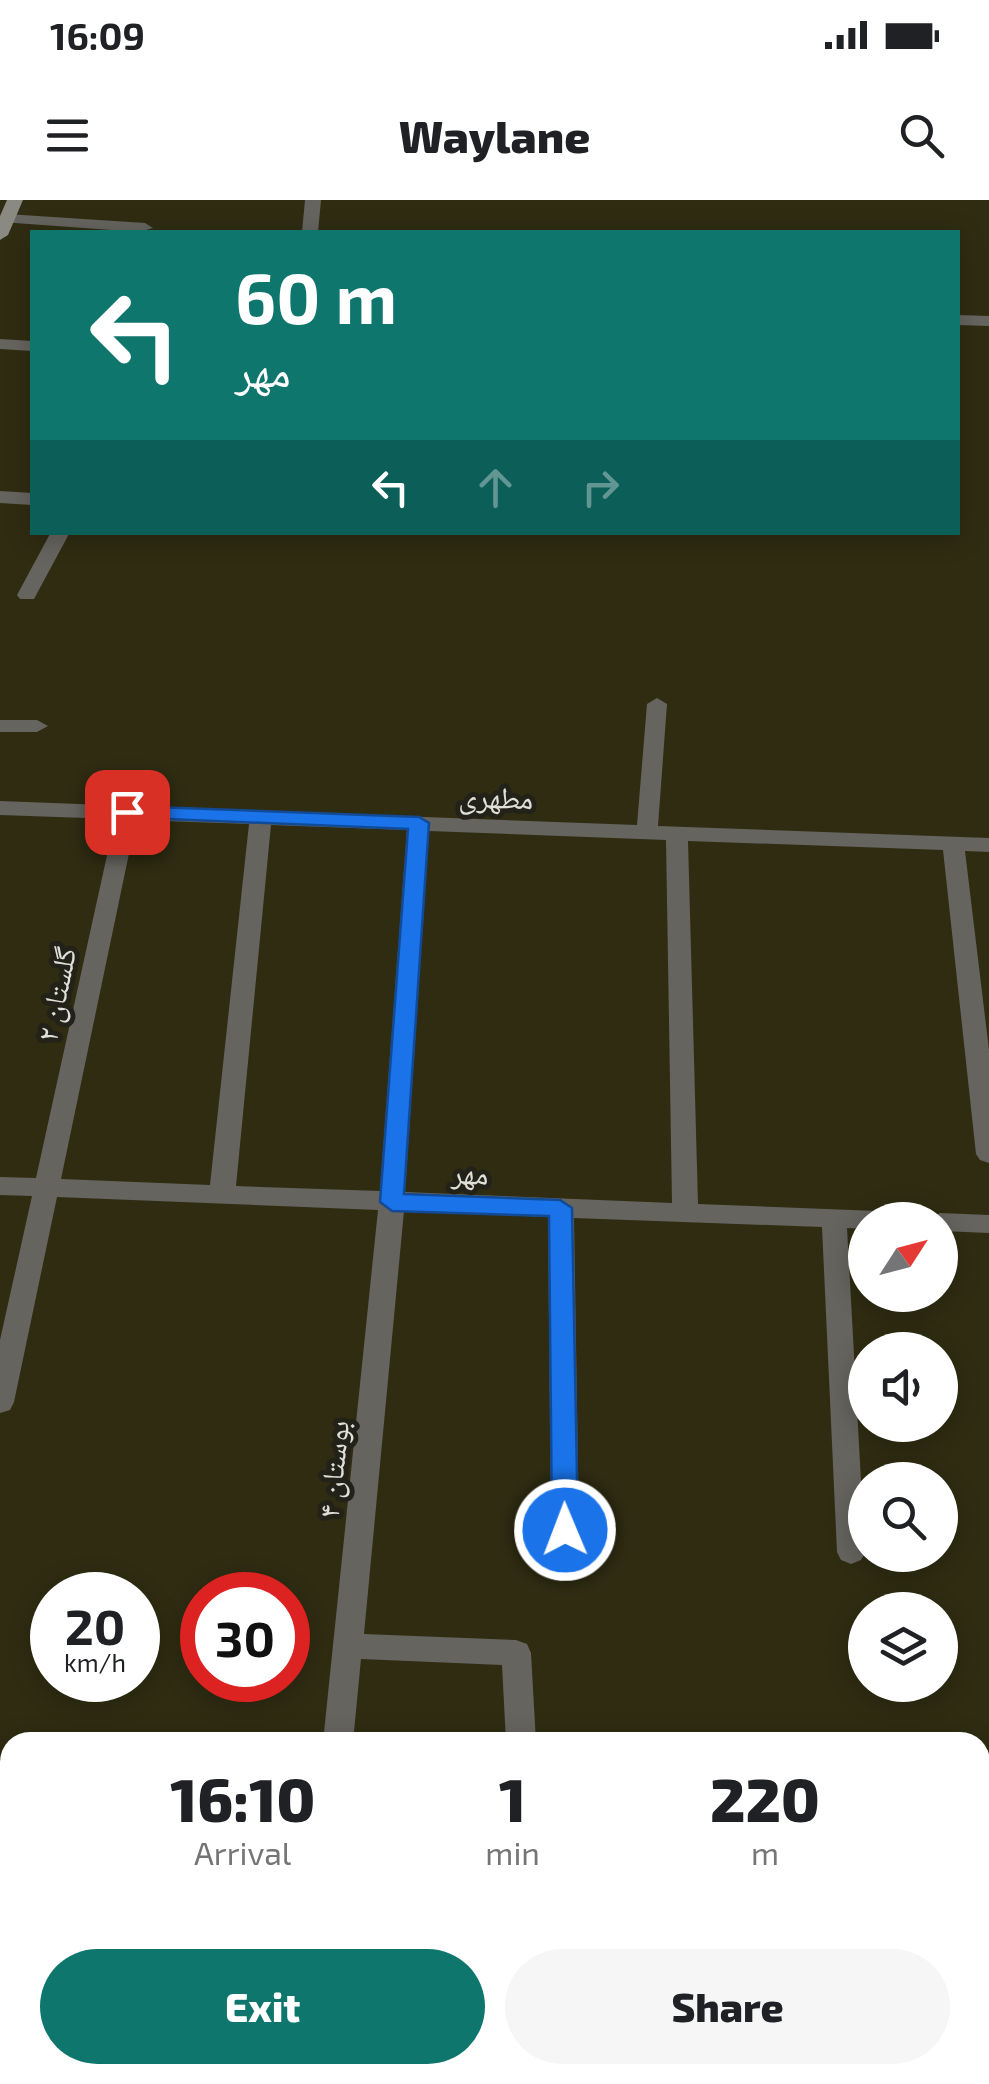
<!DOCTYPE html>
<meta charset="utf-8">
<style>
:root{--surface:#fff;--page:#f6f6f6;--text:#202124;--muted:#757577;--accent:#0f766e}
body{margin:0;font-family:"Exo 2","Noto Naskh Arabic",sans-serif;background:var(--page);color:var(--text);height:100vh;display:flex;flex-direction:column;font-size:38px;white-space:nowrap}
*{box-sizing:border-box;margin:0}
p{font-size:32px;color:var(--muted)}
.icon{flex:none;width:55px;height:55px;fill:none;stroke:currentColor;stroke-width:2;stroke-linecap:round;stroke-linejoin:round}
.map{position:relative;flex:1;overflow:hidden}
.drawer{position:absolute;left:0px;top:1532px;width:990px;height:352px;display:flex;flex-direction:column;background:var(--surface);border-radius:30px 30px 0 0;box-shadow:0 5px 25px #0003}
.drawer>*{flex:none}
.hud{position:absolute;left:30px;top:30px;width:930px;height:305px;border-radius:0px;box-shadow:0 5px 25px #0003;background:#0f766e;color:#fff;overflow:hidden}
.needle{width:65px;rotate:54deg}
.buttons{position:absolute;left:848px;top:1002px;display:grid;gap:20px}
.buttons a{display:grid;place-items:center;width:110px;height:110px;border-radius:50%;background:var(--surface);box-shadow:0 5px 25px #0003;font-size:50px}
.speed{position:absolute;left:30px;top:1372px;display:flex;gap:20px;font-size:50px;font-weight:700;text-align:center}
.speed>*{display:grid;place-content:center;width:130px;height:130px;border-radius:50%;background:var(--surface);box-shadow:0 5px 25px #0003;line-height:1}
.speed small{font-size:25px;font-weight:400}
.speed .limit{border:15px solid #d22;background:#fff;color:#111}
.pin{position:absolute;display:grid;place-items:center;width:85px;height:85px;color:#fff;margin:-42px;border-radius:20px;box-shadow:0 5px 15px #0006}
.me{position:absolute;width:110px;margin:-55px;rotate:359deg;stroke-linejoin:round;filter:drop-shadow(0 0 8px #0008)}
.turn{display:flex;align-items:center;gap:35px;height:210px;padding:0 40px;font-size:45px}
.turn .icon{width:130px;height:130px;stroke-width:2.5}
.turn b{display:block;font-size:70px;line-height:85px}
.lanes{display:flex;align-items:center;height:95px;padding:0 40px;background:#0003;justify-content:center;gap:50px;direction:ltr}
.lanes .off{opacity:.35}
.eta{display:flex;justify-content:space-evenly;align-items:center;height:170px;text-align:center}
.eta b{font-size:60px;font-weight:800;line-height:70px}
.action{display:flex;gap:20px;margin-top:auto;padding:20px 40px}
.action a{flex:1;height:115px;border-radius:60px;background:var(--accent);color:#fff;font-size:40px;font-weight:800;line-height:115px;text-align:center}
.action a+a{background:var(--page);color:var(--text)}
.status{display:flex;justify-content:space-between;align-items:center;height:70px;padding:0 50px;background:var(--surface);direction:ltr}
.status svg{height:28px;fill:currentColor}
header{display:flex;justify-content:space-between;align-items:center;height:130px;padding:0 40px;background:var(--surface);font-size:45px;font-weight:800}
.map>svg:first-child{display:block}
.green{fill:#2f2c12;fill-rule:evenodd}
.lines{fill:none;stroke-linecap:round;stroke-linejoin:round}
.street{fill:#65645f;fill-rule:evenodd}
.secondary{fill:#8b8a82;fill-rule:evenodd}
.route{fill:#1a73e8;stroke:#114b97;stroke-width:2.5}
.labels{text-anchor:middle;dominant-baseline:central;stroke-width:10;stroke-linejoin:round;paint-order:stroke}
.street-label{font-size:30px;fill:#e0dfd8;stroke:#232218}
</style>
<div class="status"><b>16:09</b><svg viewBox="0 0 49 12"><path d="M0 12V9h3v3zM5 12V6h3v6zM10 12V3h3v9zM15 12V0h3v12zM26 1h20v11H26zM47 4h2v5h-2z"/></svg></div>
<header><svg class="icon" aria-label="menu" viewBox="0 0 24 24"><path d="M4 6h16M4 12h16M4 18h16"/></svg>Waylane<svg class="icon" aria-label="search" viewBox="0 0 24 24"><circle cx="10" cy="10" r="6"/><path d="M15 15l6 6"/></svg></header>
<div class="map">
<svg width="989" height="1884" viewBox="0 0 989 1884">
<rect width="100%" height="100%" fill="#232218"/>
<!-- green -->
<path class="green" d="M0,0h989v1884h-989zM32,32h926v300h-926zM865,1020h75v75h-75zM865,1150h75v75h-75zM865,1280h75v75h-75zM52,1395h86v85h-86zM202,1395h86v85h-86zM865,1410h75v75h-75zM10,1542h970v333h-970z"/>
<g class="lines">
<!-- street -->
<path class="street" d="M305,0h16l-3,32h-16z
M7,14l138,9 8,5 -14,4 -138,-10 -1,-5z
M958,115l31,1v10l-31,-1z
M0,139l32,2v10l-32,-2z
M0,291l32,2v12l-32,-2z
M51,332h19l-36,67h-14l-3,-4z
M657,498l10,6 -9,122 331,12v14l-24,-1 24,199v113l-9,-3 -4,-6 -33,-304 -255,-9 10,363 179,7 9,2 4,7h-25v9l-18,-1 18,325 -4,7 -10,4 -10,-4 -4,-8 -15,-325 -248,-9 5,312 -4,8 -10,4 -10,-4 -4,-8 -3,-313 -144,-6 -40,423 152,6 11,4 4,9 5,89h-30l-4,-77 -141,-6 -8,83h-30l55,-532 -321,-13 -43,205 -4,8 -10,3v-73l32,-144 -32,-1v-18l36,1 79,-359 -115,-4v-14l637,24 10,-121zM136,620l113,4 -39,361 -149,-6zM271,625l136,5 -27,361 -144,-5zM429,631l237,9 6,363 -267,-11z
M0,520h37l11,6 -11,6h-37z
M940,1013l49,2v18l-49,-2v-11h-12z
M0,1571h10v28h-10z
M913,1875h34v9h-34z"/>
<!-- secondary -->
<path class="secondary" d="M7,0h16l-15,35 -8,5v-24z"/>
</g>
<!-- route -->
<path class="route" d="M127,606l292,11 10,6 -25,371 156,6 12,8 6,322 -4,7 -9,4 -9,-4 -4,-7 -3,-314 -157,-5 -12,-9 28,-373 -288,-12 -3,-5z"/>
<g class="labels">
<!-- street labels -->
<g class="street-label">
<text transform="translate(496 596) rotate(2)">مطهری</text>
<text transform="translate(55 794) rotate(-78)">گلستان ۲</text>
<text transform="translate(470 972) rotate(2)">مهر</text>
<text transform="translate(332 1269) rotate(-84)">بوستان ۴</text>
</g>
</g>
</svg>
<div class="buttons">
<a><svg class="needle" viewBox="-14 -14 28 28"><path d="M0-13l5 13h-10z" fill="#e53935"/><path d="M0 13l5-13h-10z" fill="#757577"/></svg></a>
<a><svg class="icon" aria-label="sound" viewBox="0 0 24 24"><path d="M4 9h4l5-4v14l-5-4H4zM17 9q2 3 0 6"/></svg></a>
<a><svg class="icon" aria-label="search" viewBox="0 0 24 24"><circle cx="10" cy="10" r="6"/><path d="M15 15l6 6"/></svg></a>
<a><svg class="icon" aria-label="layers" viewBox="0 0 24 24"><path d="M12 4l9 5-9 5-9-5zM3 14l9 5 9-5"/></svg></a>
</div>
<div class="speed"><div>20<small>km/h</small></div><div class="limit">30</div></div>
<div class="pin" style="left:127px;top:612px;background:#d93025"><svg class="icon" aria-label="arrive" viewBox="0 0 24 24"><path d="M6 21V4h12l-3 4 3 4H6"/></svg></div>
<svg class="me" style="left:565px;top:1330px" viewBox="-20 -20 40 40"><circle r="17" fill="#1a73e8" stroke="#fff" stroke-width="3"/><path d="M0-11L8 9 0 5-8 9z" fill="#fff"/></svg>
<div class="hud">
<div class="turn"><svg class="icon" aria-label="left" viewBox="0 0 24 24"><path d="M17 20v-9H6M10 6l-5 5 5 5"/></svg><div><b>60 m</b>مهر</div></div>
<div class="lanes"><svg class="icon" aria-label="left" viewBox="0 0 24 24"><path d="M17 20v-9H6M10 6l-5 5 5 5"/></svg><svg class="icon off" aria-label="ahead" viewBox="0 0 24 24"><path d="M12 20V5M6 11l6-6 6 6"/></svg><svg class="icon off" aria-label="right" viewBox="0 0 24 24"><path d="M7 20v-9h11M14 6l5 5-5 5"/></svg></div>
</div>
<section class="drawer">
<div class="eta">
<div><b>16:10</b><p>Arrival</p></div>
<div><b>1</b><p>min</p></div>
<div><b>220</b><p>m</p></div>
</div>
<div class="action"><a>Exit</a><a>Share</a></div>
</section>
</div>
